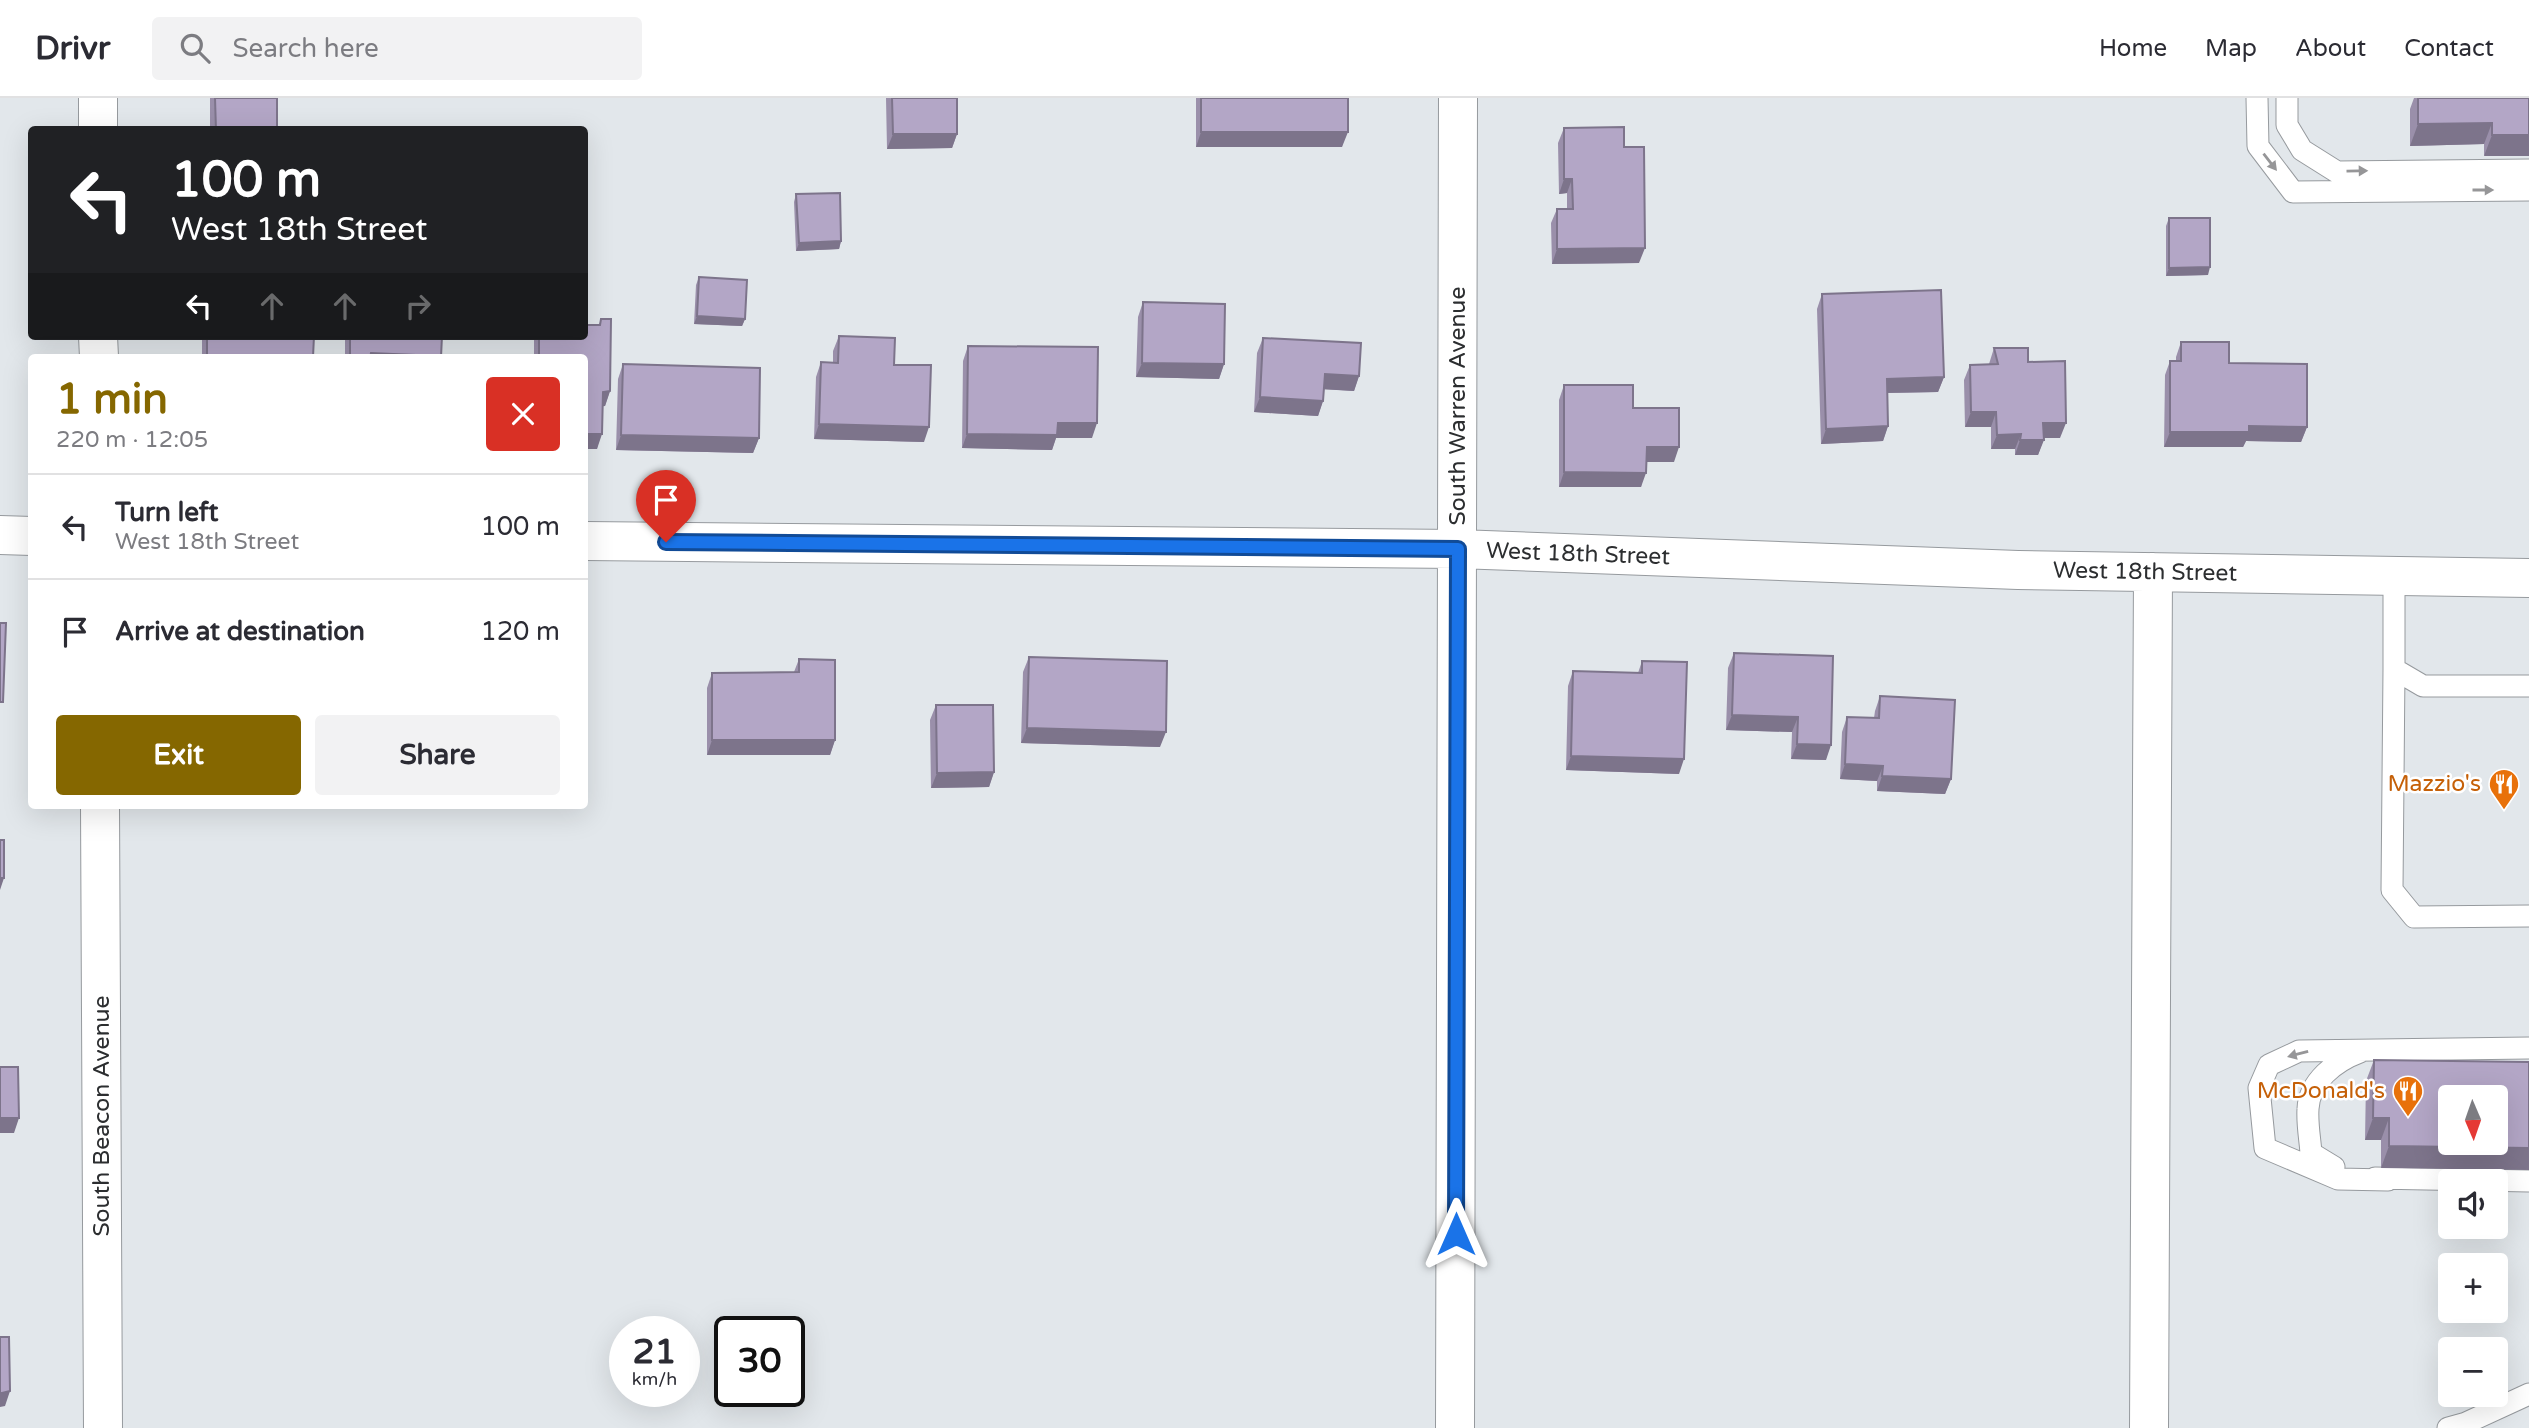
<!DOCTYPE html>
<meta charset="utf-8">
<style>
:root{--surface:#fff;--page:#f2f2f3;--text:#2b2b33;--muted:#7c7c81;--line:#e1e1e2;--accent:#856700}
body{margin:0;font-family:"Varela Round",sans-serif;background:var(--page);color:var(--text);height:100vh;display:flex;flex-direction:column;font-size:26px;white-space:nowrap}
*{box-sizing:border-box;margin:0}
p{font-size:23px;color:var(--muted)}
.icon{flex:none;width:38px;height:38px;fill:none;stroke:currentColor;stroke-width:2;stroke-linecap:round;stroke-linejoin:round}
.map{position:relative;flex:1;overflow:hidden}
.panel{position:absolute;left:28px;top:256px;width:560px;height:455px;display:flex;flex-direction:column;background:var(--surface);border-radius:7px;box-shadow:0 7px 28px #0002}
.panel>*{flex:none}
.hud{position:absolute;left:28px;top:28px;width:560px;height:214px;border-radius:7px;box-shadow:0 7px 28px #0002;background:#202124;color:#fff;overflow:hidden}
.needle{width:46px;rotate:178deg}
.buttons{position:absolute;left:2438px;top:987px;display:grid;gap:14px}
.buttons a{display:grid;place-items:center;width:70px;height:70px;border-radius:7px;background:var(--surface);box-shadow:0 7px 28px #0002;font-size:35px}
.speed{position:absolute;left:609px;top:1218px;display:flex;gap:14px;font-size:35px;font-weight:700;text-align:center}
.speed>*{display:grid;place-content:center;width:91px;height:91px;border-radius:50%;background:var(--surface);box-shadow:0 7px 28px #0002;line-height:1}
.speed small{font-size:18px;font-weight:400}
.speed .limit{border:4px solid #111;border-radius:10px;background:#fff;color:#111}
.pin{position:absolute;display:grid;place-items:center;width:60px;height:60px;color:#fff;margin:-72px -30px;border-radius:50% 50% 50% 0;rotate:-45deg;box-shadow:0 0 7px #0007}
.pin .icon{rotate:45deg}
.me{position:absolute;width:77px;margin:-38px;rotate:0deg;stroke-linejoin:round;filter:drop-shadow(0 0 5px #0008)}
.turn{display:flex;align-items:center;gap:24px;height:147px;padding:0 28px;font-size:32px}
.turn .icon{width:91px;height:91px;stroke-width:2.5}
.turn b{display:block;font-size:49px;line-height:60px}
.lanes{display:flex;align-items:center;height:66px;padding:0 28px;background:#0003;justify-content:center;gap:35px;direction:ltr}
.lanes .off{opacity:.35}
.round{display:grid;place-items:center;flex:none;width:74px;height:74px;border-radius:7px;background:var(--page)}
.overview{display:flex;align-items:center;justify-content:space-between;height:119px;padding:0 28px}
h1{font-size:42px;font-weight:700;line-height:52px;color:var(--accent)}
.cta{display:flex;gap:14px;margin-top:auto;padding:14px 28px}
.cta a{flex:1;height:80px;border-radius:7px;background:var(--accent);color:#fff;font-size:28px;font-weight:700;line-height:80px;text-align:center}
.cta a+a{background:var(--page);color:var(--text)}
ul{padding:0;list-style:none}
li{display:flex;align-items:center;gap:21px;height:105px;padding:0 28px;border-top:2px solid var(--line)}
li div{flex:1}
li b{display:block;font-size:26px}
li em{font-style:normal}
header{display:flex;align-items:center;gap:42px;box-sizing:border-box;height:98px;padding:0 35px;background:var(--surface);border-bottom:2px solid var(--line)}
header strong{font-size:33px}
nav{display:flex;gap:38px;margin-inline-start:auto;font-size:24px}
.search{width:490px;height:63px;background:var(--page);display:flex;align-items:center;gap:18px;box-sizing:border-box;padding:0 24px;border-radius:7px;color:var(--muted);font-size:26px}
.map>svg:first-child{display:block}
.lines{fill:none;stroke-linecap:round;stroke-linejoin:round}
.service-casing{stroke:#969a9e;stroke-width:23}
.minor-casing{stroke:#969a9e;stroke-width:40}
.service{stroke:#fff;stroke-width:21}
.minor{stroke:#fff;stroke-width:38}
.wall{fill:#9a8faa}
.shaded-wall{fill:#7d748b}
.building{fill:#b3a6c6;stroke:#7d748b;stroke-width:2;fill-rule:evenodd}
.oneway{fill:#969698}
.route-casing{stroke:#114b97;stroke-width:18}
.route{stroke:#1a73e8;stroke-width:12}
.labels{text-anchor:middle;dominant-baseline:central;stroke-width:5;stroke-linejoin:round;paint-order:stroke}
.street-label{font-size:23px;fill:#2c2e30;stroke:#fff}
.food-label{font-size:23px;fill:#c56008;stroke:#fff;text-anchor:end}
</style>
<header>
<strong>Drivr</strong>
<div class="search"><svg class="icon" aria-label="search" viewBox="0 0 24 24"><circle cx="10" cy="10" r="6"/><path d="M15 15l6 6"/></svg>Search here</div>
<nav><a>Home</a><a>Map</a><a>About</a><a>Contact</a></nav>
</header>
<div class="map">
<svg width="2529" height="1330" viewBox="0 0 2529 1330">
<rect width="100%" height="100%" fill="#e2e7eb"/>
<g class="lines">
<!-- service casing -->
<g class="service-casing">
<path id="service" d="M2257,0l1,48 35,46 236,-2
M2287,0v27l15,25 35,22 192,-2
M2394,478v93l29,17h106
M2394,571l-2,221 22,27 115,-1
M2334,1069l-23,-14c-1,-14 -4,-29 -3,-44 1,-28 28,-48 52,-57
M2375,1080l154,3
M2388,1082l-50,-1 -73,-31 -6,-60 10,-23 30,-14 230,-3
M2448,1330l18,-5 63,-29"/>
</g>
<!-- minor casing -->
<g class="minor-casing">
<path id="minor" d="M98,0v32
M98,238l1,21
M0,437l32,1
M584,443l874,8 560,21 511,8
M100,707l3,623
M1455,1330l3,-1330
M2149,1330l4,-856"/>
</g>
<!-- service -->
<use href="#service" class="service"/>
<!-- minor -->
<use href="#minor" class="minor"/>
</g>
<!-- wall -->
<path class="wall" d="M210,0h67v32h-67z
M886,0h71v36l-5,14 -65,1z
M1196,0h152l-6,49h-146z
M2414,0h115l-45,58v-12l-74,2v-37z
M1564,30l60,19 15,116 -87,1 -1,-41 6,-14h10v-16l-8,1 -1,-51z
M796,96l45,47 -2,8 -43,2 -2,-49z
M2169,120l39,57 -42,1v-50z
M699,179l46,42 -3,7 -48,-2 2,-39z
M1822,196l122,83 -6,15 -51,1 1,33 -5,15 -62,3 -4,-135z
M1143,204l81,62 -5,15 -83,-2 2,-60z
M601,221l9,72 -5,15h-2l-6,43h-13v-92h-50v-18l1,-3h49l2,-11h13z
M202,238h112l-1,21h-111z
M345,238h97l-1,21h-96z
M839,238l55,29 30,77 -110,-3 2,-62 5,-15 12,1v-12z
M1263,240l96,38 -5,15 -30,-2 -1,12 -5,15 -64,-4 3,-59z
M2181,244l48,21 78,64 -6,15 -55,-1 -3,6h-79l1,-72 5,-14h6v-4z
M968,248l124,92h-36l-4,12 -90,-2 1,-87z
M1994,250l34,14 32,76h-16l-6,17h-23v-6h-24v-22h-26l-1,-47 6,-15 19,-1z
M623,266l136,74 -6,15 -137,-3 2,-71z
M1564,287l69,23 41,54h-28l-5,25h-82v-87z
M1734,555l99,3 -7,104 -35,-1 1,-27 -66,-2 2,-62z
M1029,559l131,90 -139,-4 2,-71z
M799,561l36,81 -5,15h-123v-67l5,-15 82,-1z
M1642,563l37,113 -113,-4 2,-84 5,-15 65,2z
M1880,598l71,83 -6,15 -68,-3v-10l-37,-2 2,-47 5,-15 27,1 1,-7z
M936,607l58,67 -5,15 -58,1 -1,-68z
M2374,962l155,2 -148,106v-28h-16l1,-59z"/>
<!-- shaded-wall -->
<path class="shaded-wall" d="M2492,25l-8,21 -74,2 8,-22z
M1201,34h147l-6,15h-146z
M893,36h64l-5,14 -65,1z
M2492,37h37v21h-45z
M1564,81h8l-5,14 -8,1z
M841,143l-2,8 -43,2 3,-8z
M1645,150l-6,15 -87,1 5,-15z
M2210,169l-2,8 -42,1 3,-8z
M697,218l48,3 -3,7 -48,-2z
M371,255l44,2 -1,2h-45z
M1142,265l82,1 -5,15 -83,-2z
M1325,276l34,2 -5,15 -35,-2z
M1944,279l-6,15 -56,1 5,-14z
M610,293l-5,15 -8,1 6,-15z
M1260,299l63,4 -5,15 -64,-4z
M1971,314h25l-5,15h-26z
M1058,325h39l-5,15h-36l-4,12 -90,-2 5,-14z
M2043,325h23l-6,15h-22z
M819,326l110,3 -5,15 -110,-3z
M1888,328l-5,15 -62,3 5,-15z
M2249,328l58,1 -6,15 -55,-1 -3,6h-79l6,-15z
M584,336h18l-5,15h-13z
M2021,336l-6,15h-24l6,-14z
M621,337l138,3 -6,15 -137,-3z
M2020,342h24l-6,15h-23z
M1647,349h32l-5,15h-33z
M1564,374l82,1 -5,14h-82z
M1732,617l66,2 -6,15 -66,-2z
M1027,630l139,4 -6,15 -139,-4z
M712,642h123l-5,15h-123z
M1797,646l34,1 -5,15 -35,-1z
M1571,658l113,3 -5,15 -113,-4z
M1845,666l38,2 -6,15 -37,-2z
M994,674l-5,15 -58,1 6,-15z
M1882,678l69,3 -6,15 -68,-3z
M0,780h4l-4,12z
M0,1020h19l-5,15h-14z
M2373,1020h16l-8,22h-16z
M2389,1048l140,2v22l-148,-2z
M10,1293l-5,15 -5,1v-14z"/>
<!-- building -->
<path class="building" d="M215,0h62v32h-61z
M892,0h65v36h-64z
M1201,0h147v34h-147z
M2418,0h111v37h-37v-12l-74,1z
M1624,29v20h20l1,101 -88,1v-40h16l-1,-30h-8v-51z
M840,95l1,48 -42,2 -3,-49z
M2169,120h41v49l-41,1z
M699,179l48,3 -2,39 -48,-3z
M1941,192l3,87 -57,2 1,47 -62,3 -4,-135z
M1143,204l82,2 -1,60 -82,-1z
M584,208h2v19h-2z
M601,221h10l-1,72 -7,1 -1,42h-18v-77h-45v-21h45v-11h16z
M207,238h107l-1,21h-106z
M350,238h92l-1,21h-26v-2l-44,-2 -1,4h-20z
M839,238l56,2 -1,27h37l-2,62 -110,-3 2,-62 17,1z
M1263,240l98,5 -2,33 -34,-2 -2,27 -63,-4z
M2181,244h48v21l78,1v63l-58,-1v6h-79v-71h11z
M968,248l130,1 -1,76h-39l-1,12 -90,-1z
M1994,250h34v14l37,-1 1,62h-23l1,17h-24l1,-6 -24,1 -1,-23h-25l-1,-47 28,-1z
M623,266l137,4 -1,70 -138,-3z
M1564,287h69v23h46v39h-32l-1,26 -82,-1z
M0,525h6l-3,79h-3z
M1734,555l99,3 -2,89 -34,-1 1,-27 -66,-2z
M1029,559l138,4 -1,71 -139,-4z
M799,561l36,1v80h-123v-67l87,-1z
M1642,563l45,1 -3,97 -113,-3 2,-85 69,2z
M1880,598l75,4 -4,79 -69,-3 1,-10 -38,-2 2,-47 32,1z
M936,607h57l1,67 -57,1z
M0,742h4v38h-4z
M2374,962l155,2v86l-140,-2v-28h-16zM2450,999h46v46h-46z
M0,969h18l1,51h-19z
M0,1239h9l1,54 -8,2h-2z"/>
<!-- one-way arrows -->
<defs><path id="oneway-solid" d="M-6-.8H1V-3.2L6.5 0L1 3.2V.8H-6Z" transform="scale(1.75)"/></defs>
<g class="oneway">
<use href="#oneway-solid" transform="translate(2270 64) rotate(52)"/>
<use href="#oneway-solid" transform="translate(2357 73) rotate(-1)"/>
<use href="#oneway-solid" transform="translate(2483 92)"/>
<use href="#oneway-solid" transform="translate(2298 956) rotate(165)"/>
</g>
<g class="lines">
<!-- route casing -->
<g class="route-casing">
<path id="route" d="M666,444l792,7 -2,685"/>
</g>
<!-- route -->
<use href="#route" class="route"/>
</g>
<!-- icons -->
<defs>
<g id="restaurant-pin" transform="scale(1.575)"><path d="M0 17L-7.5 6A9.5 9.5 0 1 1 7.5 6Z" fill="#e8710a" stroke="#fff"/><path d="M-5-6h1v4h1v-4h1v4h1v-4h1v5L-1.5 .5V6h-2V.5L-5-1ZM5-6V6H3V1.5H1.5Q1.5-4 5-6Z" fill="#fff"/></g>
</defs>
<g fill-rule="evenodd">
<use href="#restaurant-pin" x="2504" y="686"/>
<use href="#restaurant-pin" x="2408" y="993"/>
</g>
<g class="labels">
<!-- street labels -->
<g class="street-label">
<text transform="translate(1458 308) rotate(-90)">South Warren Avenue</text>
<text transform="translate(1578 456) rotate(2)">West 18th Street</text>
<text transform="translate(2145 474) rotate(1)">West 18th Street</text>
<text transform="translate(102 1018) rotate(-90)">South Beacon Avenue</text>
</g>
<!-- food labels -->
<g class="food-label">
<text x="2481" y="686">Mazzio's</text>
<text x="2385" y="993">McDonald's</text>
</g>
</g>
</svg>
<div class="buttons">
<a><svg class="needle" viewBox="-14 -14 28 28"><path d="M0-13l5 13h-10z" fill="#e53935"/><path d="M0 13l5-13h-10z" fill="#7c7c81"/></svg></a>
<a><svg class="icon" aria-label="sound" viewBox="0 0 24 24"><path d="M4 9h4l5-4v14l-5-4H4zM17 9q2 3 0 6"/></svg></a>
<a>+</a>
<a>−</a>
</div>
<div class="speed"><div>21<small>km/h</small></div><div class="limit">30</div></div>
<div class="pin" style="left:666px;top:444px;background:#d93025"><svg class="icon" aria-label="arrive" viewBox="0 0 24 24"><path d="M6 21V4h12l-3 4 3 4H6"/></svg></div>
<svg class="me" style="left:1456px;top:1136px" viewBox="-20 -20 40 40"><path d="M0-17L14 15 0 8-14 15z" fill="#1a73e8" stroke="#fff" stroke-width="4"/></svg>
<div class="hud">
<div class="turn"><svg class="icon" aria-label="left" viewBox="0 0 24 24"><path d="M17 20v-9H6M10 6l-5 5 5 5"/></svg><div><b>100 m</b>West 18th Street</div></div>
<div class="lanes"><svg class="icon" aria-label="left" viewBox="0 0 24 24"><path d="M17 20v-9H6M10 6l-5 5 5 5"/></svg><svg class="icon off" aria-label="ahead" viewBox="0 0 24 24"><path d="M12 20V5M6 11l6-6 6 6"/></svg><svg class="icon off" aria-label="ahead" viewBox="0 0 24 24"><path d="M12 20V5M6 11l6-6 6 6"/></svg><svg class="icon off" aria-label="right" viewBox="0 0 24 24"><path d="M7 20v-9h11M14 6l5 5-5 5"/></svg></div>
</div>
<section class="panel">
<div class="overview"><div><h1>1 min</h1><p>220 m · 12:05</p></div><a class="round" style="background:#d93025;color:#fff"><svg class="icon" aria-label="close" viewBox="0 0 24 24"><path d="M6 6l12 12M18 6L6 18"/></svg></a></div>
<ul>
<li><svg class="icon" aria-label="left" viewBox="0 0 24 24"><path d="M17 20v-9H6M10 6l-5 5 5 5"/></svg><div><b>Turn left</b><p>West 18th Street</p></div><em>100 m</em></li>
<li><svg class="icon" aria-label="arrive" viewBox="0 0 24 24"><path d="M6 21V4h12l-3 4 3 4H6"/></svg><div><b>Arrive at destination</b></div><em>120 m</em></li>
</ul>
<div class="cta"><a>Exit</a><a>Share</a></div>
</section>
</div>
